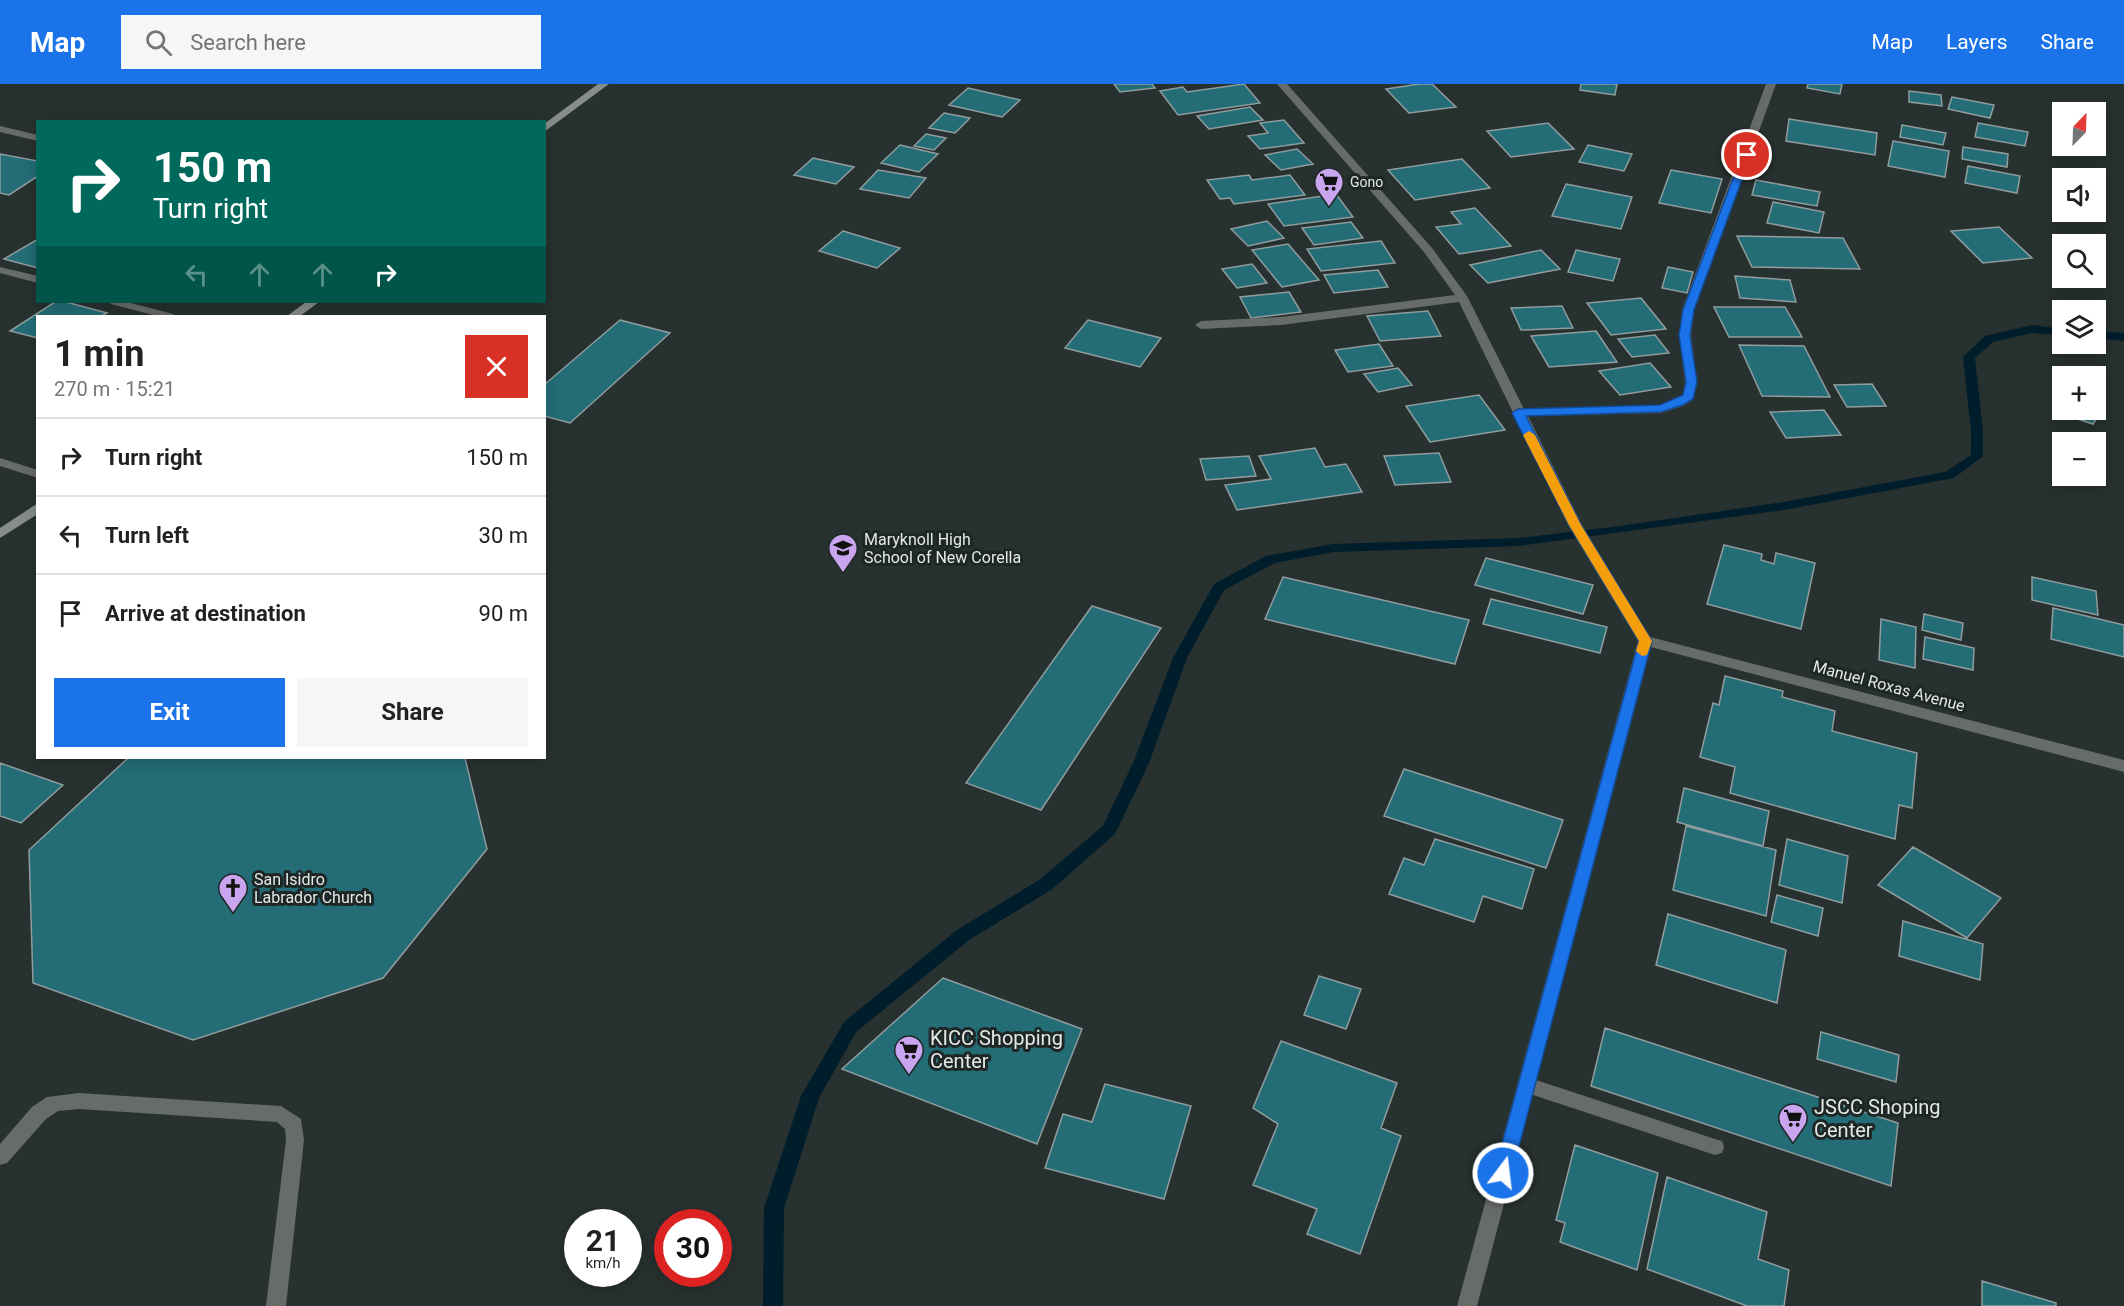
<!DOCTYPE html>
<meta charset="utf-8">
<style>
:root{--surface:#fff;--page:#f6f6f6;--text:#202124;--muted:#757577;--line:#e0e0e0;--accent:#1a73e8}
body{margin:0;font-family:Roboto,sans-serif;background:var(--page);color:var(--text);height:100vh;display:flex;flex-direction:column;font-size:22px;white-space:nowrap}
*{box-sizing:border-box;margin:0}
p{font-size:20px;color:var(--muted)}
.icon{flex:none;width:33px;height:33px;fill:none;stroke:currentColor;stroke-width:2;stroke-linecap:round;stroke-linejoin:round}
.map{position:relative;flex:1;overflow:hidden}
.drawer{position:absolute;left:36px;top:231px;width:510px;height:444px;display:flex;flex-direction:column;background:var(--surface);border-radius:0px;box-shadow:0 3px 15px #0003}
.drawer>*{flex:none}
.banner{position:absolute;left:36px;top:36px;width:510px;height:183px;border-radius:0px;box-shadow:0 3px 15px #0003;background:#00695c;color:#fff;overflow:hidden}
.needle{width:39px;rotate:23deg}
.controls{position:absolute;left:2052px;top:18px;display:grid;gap:12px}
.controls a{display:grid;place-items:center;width:54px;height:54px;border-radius:0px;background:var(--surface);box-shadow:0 3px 15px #0003;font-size:30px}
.speed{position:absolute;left:564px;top:1125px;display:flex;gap:12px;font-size:30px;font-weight:700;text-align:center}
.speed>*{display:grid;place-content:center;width:78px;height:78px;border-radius:50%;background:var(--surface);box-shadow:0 3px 15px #0003;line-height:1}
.speed small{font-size:15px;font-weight:400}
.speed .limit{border:9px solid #d22;background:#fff;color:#111}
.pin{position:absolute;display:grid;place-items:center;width:51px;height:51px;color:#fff;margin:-26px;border:3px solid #fff;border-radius:50%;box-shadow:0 2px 6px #0007}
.me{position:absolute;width:66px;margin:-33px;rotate:15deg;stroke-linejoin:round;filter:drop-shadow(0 0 4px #0008)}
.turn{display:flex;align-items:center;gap:21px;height:126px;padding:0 18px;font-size:27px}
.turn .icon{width:78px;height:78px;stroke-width:2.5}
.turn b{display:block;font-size:42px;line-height:51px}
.lanes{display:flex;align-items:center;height:57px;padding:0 18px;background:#0003;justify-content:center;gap:30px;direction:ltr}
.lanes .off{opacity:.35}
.round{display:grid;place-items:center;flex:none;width:63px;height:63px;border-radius:0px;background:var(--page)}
.headline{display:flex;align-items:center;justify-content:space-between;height:102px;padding:0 18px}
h1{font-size:36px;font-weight:700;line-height:45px}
.cta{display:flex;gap:12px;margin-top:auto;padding:12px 18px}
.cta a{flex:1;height:69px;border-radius:0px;background:var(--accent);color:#fff;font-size:24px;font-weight:700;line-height:69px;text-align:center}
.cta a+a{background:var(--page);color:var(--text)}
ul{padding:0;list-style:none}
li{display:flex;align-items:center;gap:18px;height:78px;padding:0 18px;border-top:2px solid var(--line)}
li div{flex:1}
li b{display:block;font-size:22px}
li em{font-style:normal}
header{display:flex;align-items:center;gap:36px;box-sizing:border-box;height:84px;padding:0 30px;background:var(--accent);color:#fff}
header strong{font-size:28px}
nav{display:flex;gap:33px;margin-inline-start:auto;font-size:21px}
.search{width:420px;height:54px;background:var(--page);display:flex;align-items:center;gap:15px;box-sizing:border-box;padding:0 21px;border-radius:0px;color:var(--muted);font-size:22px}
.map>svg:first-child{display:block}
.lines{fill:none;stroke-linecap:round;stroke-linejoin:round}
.stream{fill:#001d2c;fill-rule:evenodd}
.building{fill:#246d77;stroke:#909c9d;stroke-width:1.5}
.lane{fill:#686c69;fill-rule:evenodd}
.street{fill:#686c69;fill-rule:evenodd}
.secondary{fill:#878e8a;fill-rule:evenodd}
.route{fill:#1a73e8;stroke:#114b97;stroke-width:1.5}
.slow{fill:#f59e0b}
.labels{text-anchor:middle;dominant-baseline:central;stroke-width:6;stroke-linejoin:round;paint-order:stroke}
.far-poi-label{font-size:14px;fill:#e2e9e7;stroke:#1e2726;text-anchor:start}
.poi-label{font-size:16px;fill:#e2e9e7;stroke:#1e2726;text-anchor:start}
.street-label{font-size:16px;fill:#e2e9e7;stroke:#1e2726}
.near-poi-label{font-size:20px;fill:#e2e9e7;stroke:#1e2726;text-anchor:start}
</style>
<header>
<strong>Map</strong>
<div class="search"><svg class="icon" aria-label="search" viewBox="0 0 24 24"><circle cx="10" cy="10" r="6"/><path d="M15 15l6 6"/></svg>Search here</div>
<nav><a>Map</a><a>Layers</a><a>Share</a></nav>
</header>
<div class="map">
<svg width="2124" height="1222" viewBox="0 0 2124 1222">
<rect width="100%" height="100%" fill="#27312f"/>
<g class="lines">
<!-- stream -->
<path class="stream" d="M2032,241l30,4v6l-30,-2 -39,9 -18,16 8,73v25l-29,22 -170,32 -265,36 -186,6 -58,11 -51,27 -37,68 -38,105 -34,71 -64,56 -82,50 -113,92 -37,66 -35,110 -1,98h-20l1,-98 37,-112 43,-74 113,-92 82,-50 64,-54 30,-63 40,-105 41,-74 52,-28 67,-12 186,-6 101,-12 164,-24 161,-30 26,-17v-24l-8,-74 22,-21z
M2096,247l28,2v8l-28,-3z"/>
</g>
<!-- building -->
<path class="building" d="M1114,0h38l3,4 -35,4z
M1244,0l16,19 -82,12 -18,-24 23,-4 4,5z
M1419,0h13l24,23 -47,6 -23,-24z
M1581,0h36l-2,11 -35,-5z
M1808,0h34l-2,10 -33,-6z
M968,4l52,12 -18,17 -53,-12z
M1909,7l32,4 1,11 -33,-4z
M1952,13l42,8 -4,13 -42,-9z
M1250,23l13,13 -54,9 -12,-13z
M944,29l26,5 -15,15 -26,-5z
M1789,35l88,14 -2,22 -89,-14z
M1284,36l20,23 -44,6 -12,-13 20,-3 -8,-10z
M1548,39l26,26 -63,8 -24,-26z
M1978,39l50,9 -3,14 -50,-9z
M1902,41l44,8 -3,12 -43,-8z
M926,50l20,4 -12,12 -20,-4z
M1893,57l56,10 -4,26 -57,-11z
M900,61l38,9 -19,18 -38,-9z
M1588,61l44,9 -8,17 -45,-9z
M1963,63l45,7 -1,13 -45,-8z
M1297,65l16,15 -32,6 -16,-15z
M0,70l38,7v15l-29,19 -9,-2z
M813,74l41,9 -18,17 -42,-9z
M1462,75l28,29 -75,12 -27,-30z
M1968,82l52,10 -3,17 -52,-10z
M878,86l48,8 -17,20 -49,-9z
M1671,86l51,9 -11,34 -52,-10z
M1249,91l3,5 38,-5 15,20 -71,9 -4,-6 -10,1 -13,-19z
M1756,96l64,12 -3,14 -65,-11z
M1566,100l66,13 -11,32 -69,-13z
M1336,110l17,23 -69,9 -16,-22z
M1773,118l51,10 -5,21 -52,-10z
M1475,124l36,38 -52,8 -23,-27 25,-3 -10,-12z
M1267,137l17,17 -36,8 -17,-17z
M1351,138l12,16 -49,7 -12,-17z
M1999,143l33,31 -49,5 -32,-32z
M843,147l57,17 -23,20 -58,-17z
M1737,152l106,2 17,31 -108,-2z
M38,155v29l-34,-9z
M1381,157l14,22 -74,8 -14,-22z
M1288,160l31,36 -37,7 -30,-37z
M1541,166l19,19 -72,14 -18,-18z
M1576,166l44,9 -7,22 -45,-9z
M1252,180l15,19 -30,5 -15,-19z
M1668,183l25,5 -6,21 -25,-5z
M1378,186l10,17 -54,6 -10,-18z
M1735,192l55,4 6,22 -56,-4z
M1289,208l12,20 -50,6 -11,-21z
M1641,214l25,31 -55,6 -24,-32z
M55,218h11l41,11 -6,3h-63v22l-28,-7z
M1562,222l11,22 -52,2 -10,-22z
M1714,223h71l17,30h-73z
M1428,227l13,25 -61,5 -13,-25z
M620,236l50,13 -100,90 -26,-7v-31z
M1088,236l73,18 -21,29 -75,-19z
M1596,247l21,31 -68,5 -18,-31z
M1655,251l14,18 -37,4 -14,-18z
M1379,260l14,22 -45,6 -13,-22z
M1739,261l65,1 26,51 -68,-1z
M1650,279l21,24 -51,8 -21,-24z
M1398,284l14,17 -34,7 -14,-18z
M1872,300l14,22 -39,1 -13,-22z
M1479,311l26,35 -75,12 -24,-36z
M2062,313v13h34v-6l7,3 -10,17 -40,-13z
M1824,326l17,25 -55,3 -16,-26z
M1315,364l10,19 21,-3 16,28 -125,18 -12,-25 46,-6 -12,-23z
M1439,369l12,29 -56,3 -11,-29z
M1249,372l7,20 -50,4 -6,-21z
M1724,461l38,9 -1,6 13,4 2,-11 39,10 -14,66 -94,-25z
M1486,474l107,27 -10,29 -108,-29z
M1283,493l186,43 -14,44 -190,-45z
M2032,493l64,14 2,24 -66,-15z
M1491,515l116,28 -7,26 -117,-29z
M1092,522l69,22 -120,182 -75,-27z
M2053,524l71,17v32l-73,-18z
M1924,530l39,9 -2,17 -39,-10z
M1881,535l35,8 -1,41 -36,-8z
M1925,553l49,11 -1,22 -50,-11z
M1725,592l58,15 -1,6 53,14 -3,20 85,22 -5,55 -13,-3 -4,34 -165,-46 5,-26 -35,-10 13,-54 6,2z
M128,674h337l22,91 -104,129 -190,62 -160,-57 -4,-133z
M0,679l63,22 -42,38 -21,-7z
M1404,685l159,51 -17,48 -162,-52z
M1684,704l85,23 -6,35 -86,-24z
M1686,742l90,24 -10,66 -93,-26z
M1435,755l99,30 -12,40 -39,-13 -9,26 -85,-28 15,-36 20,7z
M1787,755l61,17 -6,47 -63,-18z
M1913,763l88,51 -34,40 -89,-53z
M1777,811l46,13 -5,28 -47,-14z
M1668,830l118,36 -9,53 -121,-38z
M1903,837l80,23 -3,36 -81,-24z
M1319,892l42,13 -15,40 -42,-14z
M943,894l139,51 -45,115 -195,-75z
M1605,944l293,95 -7,63 -300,-100z
M1821,948l78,23 -3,27 -79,-23z
M1281,957l116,42 -16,45 20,8 -41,118 -53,-20 10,-25 -64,-24 25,-61 -25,-16z
M1105,1000l86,22 -27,93 -119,-31 18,-54 29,8z
M1575,1061l83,28 -21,97 -77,-28 5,-19 -9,-3z
M1667,1093l100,35 -9,47 31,11 -5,36h-37l-100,-37z
M1982,1197l74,22v3h-74z"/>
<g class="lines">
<!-- lane -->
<path class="lane" d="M1527,993l188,62 7,2 2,6 -2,6 -7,2 -194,-64 -3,-6 3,-6z
M79,1009l202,13 20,13 3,21 -18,166h-20l20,-166 -1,-11 -8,-7 -198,-13 -21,2 -12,8 -39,44 -7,2v-21l32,-37 15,-10z"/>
<!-- street -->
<path class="street" d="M1277,0h10l145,164 35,48 57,113 136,-4 23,-10 2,-13 -6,-47 3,-25 84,-226h10l-82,226 -3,25 6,47 -4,18 -10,6 -22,7 -133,3 54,109 68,112 474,123v12l-473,-125 -174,659h-20l181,-665 -70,-116 -109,-223 -178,23 -80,4 -6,-4 6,-4 80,-4 174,-22 -31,-43z
M0,42l38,9v6l-38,-9z
M0,183l38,9v7l-38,-10z
M109,218h18l46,12 2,2h-18l-46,-12z
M0,374l38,12v8l-38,-12z"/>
<!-- secondary -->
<path class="secondary" d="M598,0h11l-65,48v-8z
M306,218h13l-19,14h-13z
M38,419v11l-38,24v-10z"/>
</g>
<!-- route -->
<path class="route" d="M1747,68l4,3 -57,155 -4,25 7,47 -4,17 -10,6 -22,7 -135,4 55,109 71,116 -140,532 -3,6 -6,2 -6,-2 -3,-6 145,-532 -70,-116 -57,-112 6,-4 142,-4 23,-10 3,-13 -7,-47 4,-25 59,-155z"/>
<!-- slow -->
<path class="slow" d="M1529,347l6,4 46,90 71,116 -5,14 -5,1 -6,-5 3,-10 -70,-116 -46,-90z"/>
<!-- icons -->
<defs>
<g id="supermarket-pin" transform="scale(1.5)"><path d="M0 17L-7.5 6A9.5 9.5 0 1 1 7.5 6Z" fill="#c8a5ee" stroke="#1e2726"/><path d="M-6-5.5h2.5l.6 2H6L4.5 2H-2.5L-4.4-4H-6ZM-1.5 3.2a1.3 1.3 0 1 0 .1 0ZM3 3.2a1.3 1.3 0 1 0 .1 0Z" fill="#111"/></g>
<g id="school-pin" transform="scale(1.5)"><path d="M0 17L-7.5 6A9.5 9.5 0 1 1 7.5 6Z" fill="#c8a5ee" stroke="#1e2726"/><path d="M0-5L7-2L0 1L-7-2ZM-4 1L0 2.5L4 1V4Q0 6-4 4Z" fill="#111"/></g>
<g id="church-pin" transform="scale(1.5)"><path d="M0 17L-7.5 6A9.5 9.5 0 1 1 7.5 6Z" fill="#c8a5ee" stroke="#1e2726"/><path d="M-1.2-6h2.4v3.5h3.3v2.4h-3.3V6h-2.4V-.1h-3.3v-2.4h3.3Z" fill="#111"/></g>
</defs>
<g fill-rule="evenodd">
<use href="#supermarket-pin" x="1329" y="98"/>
<use href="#school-pin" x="843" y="464"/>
<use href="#church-pin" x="233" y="804"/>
<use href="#supermarket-pin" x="909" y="966"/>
<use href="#supermarket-pin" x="1793" y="1034"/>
</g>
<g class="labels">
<!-- far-poi labels -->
<g class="far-poi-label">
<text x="1350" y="98">Gono</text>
</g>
<!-- poi labels -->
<g class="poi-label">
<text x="864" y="455">Maryknoll High<tspan x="864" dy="18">School of New Corella</tspan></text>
<text x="254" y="795">San Isidro<tspan x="254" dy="18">Labrador Church</tspan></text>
</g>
<!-- street labels -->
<g class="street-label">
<text transform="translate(1889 602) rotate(15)">Manuel Roxas Avenue</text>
</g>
<!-- near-poi labels -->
<g class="near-poi-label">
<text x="930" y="954">KICC Shopping<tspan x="930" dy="23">Center</tspan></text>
<text x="1814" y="1023">JSCC Shoping<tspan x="1814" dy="23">Center</tspan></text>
</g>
</g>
</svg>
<div class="controls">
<a><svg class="needle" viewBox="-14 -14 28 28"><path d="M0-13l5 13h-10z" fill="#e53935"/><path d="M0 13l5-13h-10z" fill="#757577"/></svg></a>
<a><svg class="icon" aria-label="sound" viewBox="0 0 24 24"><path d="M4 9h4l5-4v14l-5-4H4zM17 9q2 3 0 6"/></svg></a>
<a><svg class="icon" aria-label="search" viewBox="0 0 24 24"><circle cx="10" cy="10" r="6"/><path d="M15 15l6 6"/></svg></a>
<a><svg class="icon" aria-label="layers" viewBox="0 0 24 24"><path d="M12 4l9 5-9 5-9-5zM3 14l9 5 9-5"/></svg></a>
<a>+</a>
<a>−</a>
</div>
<div class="speed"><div>21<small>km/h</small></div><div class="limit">30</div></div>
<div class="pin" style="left:1747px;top:71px;background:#d93025"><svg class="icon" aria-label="arrive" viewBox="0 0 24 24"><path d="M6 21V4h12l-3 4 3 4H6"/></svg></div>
<svg class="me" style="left:1503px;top:1089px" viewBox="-20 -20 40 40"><circle r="17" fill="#1a73e8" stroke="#fff" stroke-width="3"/><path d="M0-11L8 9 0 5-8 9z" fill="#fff"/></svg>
<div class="banner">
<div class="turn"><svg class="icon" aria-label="right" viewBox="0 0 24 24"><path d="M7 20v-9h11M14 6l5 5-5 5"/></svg><div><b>150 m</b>Turn right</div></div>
<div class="lanes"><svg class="icon off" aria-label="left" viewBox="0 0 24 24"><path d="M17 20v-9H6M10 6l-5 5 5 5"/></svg><svg class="icon off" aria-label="ahead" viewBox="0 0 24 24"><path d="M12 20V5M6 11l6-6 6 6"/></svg><svg class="icon off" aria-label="ahead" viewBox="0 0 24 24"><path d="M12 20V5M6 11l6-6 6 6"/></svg><svg class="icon" aria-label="right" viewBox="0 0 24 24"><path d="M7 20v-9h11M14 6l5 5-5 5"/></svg></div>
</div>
<section class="drawer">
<div class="headline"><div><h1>1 min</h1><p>270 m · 15:21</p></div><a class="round" style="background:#d93025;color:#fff"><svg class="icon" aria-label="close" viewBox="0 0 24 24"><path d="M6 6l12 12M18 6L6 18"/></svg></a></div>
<ul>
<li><svg class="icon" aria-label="right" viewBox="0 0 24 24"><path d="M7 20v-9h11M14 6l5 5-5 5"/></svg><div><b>Turn right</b></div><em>150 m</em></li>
<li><svg class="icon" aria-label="left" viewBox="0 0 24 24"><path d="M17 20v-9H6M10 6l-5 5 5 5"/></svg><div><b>Turn left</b></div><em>30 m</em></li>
<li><svg class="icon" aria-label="arrive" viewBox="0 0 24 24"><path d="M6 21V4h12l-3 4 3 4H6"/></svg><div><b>Arrive at destination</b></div><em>90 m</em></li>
</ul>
<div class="cta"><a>Exit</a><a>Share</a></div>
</section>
</div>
